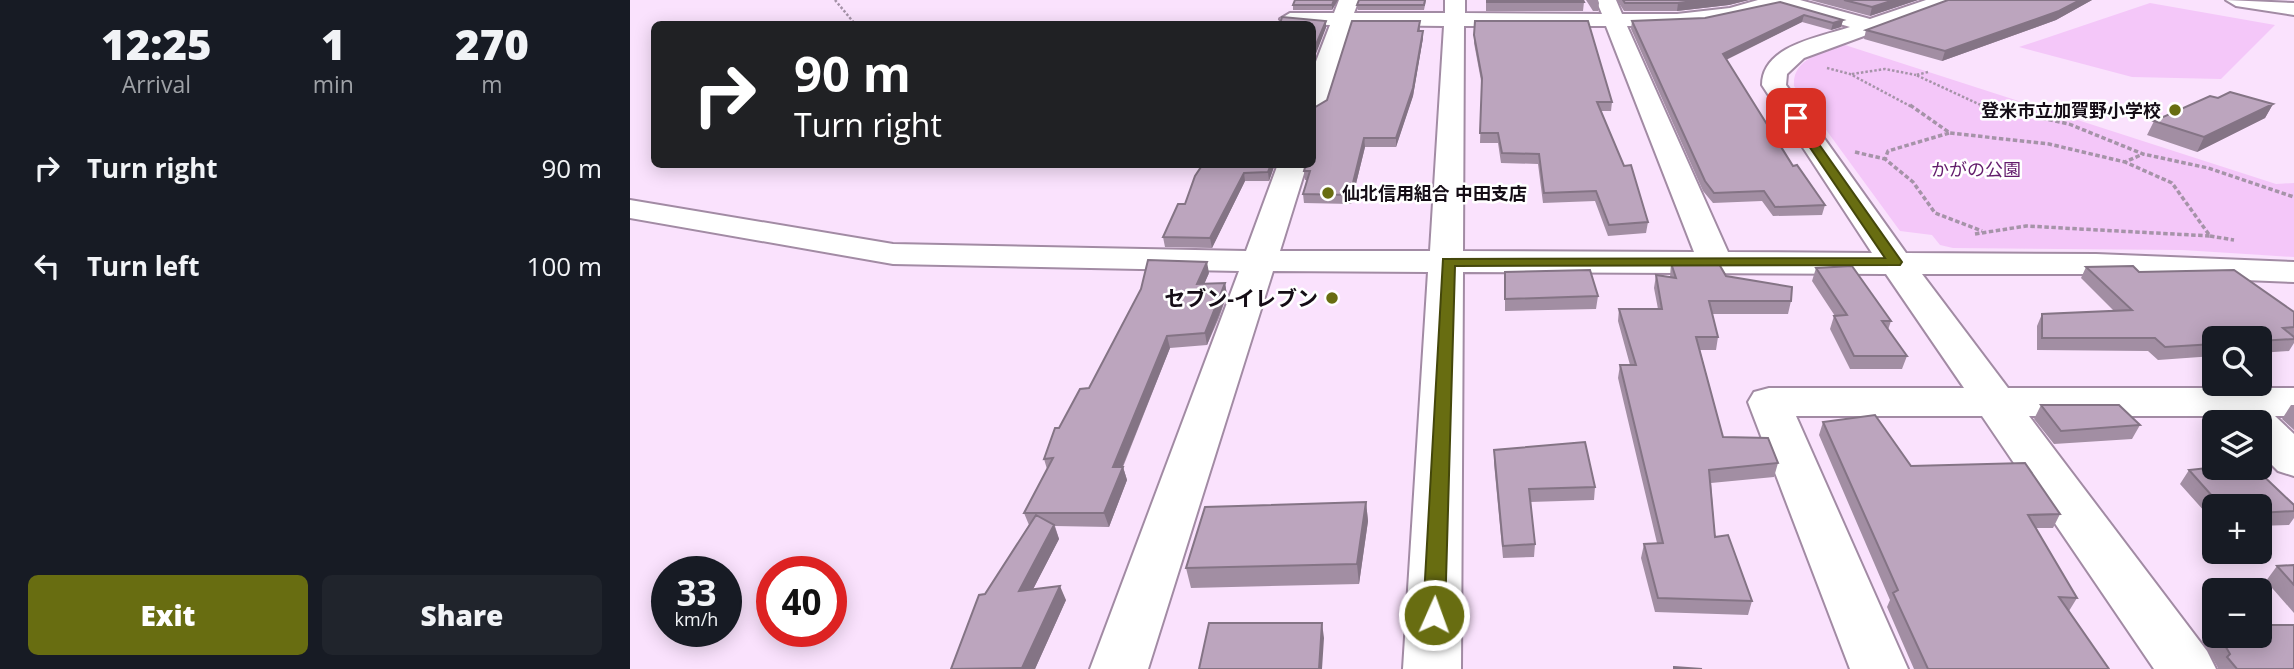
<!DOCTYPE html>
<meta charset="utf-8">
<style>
:root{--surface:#171b24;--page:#20242c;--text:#f1f3f6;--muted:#9ea1a6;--accent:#686d11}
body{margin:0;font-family:"Open Sans","Noto Sans JP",sans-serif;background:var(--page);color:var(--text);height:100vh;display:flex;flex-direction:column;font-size:26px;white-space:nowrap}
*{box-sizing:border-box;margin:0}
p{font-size:23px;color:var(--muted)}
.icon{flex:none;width:38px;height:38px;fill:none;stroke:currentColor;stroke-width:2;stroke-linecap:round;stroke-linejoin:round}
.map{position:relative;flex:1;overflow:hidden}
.side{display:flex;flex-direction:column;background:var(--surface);width:630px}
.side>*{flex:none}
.banner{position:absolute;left:21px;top:21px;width:665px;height:147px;border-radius:10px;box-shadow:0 4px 18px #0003;background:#202124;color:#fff;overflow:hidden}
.buttons{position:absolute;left:1572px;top:326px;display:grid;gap:14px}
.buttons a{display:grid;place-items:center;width:70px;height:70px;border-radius:10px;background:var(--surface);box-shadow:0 4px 18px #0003;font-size:35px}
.speed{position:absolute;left:21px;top:556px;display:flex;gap:14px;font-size:35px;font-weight:700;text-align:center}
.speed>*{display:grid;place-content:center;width:91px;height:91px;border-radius:50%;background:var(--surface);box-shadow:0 4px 18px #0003;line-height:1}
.speed small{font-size:18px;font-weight:400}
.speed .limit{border:10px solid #d22;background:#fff;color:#111}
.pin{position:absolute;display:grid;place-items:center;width:60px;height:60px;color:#fff;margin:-30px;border-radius:14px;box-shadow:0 4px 10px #0006}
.me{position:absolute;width:77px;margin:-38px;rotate:2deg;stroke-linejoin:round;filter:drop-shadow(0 0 5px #0008)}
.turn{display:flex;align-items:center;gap:24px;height:147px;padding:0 28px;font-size:32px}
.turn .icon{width:91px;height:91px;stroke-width:2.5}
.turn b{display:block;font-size:49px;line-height:60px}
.eta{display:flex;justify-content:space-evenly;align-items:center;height:119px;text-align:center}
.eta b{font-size:42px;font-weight:800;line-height:49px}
.action{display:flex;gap:14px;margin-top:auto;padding:14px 28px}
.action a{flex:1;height:80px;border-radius:10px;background:var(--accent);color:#fff;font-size:28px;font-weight:800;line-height:80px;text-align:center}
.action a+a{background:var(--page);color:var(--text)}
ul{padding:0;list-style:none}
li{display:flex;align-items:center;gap:21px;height:98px;padding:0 28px}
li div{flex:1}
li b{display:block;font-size:26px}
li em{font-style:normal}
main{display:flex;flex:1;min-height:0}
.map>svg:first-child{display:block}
.green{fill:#f4c7f9}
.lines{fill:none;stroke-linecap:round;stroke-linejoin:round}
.minor-casing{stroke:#a28ba4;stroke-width:4}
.path-far1{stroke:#a593a8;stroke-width:2.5;stroke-dasharray:2.5 2;stroke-linecap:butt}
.path{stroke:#a593a8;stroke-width:3.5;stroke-dasharray:4.5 2.5;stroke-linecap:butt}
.minor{fill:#fff;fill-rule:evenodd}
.wall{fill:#a28ea3}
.shaded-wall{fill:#847485}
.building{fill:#bca5be;stroke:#847485;stroke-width:2}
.route{fill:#686d11;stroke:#44470b;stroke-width:2}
.poi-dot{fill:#686d11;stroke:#fff;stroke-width:2.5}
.labels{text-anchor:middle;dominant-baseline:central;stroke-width:5;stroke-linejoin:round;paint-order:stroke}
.far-poi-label{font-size:18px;font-weight:bold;fill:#150d16;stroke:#fff;text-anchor:end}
.far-park-label{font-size:18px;fill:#631c6c;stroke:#fff}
.poi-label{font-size:21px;font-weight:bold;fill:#150d16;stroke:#fff;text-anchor:end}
</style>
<main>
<section class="side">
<div class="eta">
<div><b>12:25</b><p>Arrival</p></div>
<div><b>1</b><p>min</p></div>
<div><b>270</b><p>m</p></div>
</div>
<ul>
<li><svg class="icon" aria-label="right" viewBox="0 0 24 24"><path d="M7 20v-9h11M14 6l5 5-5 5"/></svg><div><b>Turn right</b></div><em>90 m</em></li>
<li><svg class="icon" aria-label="left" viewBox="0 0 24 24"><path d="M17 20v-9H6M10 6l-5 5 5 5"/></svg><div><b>Turn left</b></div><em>100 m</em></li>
</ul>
<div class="action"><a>Exit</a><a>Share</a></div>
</section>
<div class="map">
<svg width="1664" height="669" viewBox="0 0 1664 669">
<rect width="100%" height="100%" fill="#fae2fd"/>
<!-- green -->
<path class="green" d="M1520,3l125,22 -54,54 -89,-2 -113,-30z
M1215,45l431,139 18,-1v74l-112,-7 -229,-2 -13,-3 -8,-10 -32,-4 -106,-145c-2,-28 30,-34 51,-41z"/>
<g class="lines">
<!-- minor casing -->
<g class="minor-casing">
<path id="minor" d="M709,0h20l-5,13h91v-13h20v13l137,1 -6,-14h20l6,14h55l53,-6 28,-8h42l70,19 56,-19h28l-3,4 -147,54 -17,16 -1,11 120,168 190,1 198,8v20l-198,-8h-174l86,114h286v28h-19l19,18v42l-16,-5 -19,-19v-30h-19l3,-6h-214l178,235 9,18h-62l-172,-253h-186l112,253h-58l-102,-267 6,-10 15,-4h195l-78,-114 -423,-2 -2,397h-58l25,-397 -155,-1 -125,398h-58l149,-398 -346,-7 -263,-46v-18l263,44 353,7 32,-87h29l-27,87h150l14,-225 -93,-1 -26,82 -4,5 -9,3v-43l18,-47 -42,-1 -8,-5 10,-6h44zM1149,6l71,21c-29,10 -88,18 -88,58l110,168 -144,-1 -101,-226c53,0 101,-4 152,-20zM834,26h142l88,226 -231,-1z
M1596,0l68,3v12l-58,-9z"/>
</g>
<!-- path-far1 -->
<path class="path-far1" d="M205,0l20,24
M1197,68l23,6 62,33
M1298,72l-12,3 69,32
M1222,74l33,-5 31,6"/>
<!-- path -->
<path class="path" d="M1280,105l40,28 99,11 76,18 18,-8
M1350,105l89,19 74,30 65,14 86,29
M1319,133l-61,18 -3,8 28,23 22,31 47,18
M1225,152l30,7
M1345,234l51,-8 184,10 -38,-53 -47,-21
M1580,236l24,4"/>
<!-- minor -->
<use href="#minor" class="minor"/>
</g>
<!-- wall -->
<path class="wall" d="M665,0h43l-6,10h-39v-5z
M729,0h67l-2,10h-66l-1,-5z
M856,0l98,2 -1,9h-97z
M956,0h12l1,3 -1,8h-5z
M987,0h132l-20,5 -52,6h-53z
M1180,0h108l-48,16z
M1318,0h144l-36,20 -114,41 -78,-22 2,-9z
M1150,2l63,18 -2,7 -10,3 -29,-8 -76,37 67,107 32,39 -3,10 -49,1 -11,-15 -49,2 -10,-12 -72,-162 1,-8 73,-3z
M790,21v10h3v7l-10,58 -17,51h-31l-14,57 -47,-1 -1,-9 4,-14h-2l-1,-9 23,-71z
M844,35l138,67 -1,9h-10l47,111 -2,11 -38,3 -13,-35 -52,2 -5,-39 -37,-1 -3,-20h-18l2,-57 -8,-43z
M1588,98l55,6 -8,14 -68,34 -50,-17 7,-14z
M573,164h72l-6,17h-24l-33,67 -47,-1 -2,-10 22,-33z
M1041,263l55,13 65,25 -3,13h-76l6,23 -2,13h-16l23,87 55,26 -4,14 -63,6 4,54 37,64 -4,14 -93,-3 -14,-54 3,-14 13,-1 -39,-165 2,-13h10l-12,-44 1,-12h39l-4,-21 2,-13 14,2z
M1456,267l53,5 155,40v31l-5,8 -30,2v-15h-45v18l-56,4 -10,-9 -111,-1v-24l5,-12 72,-3 -33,-33z
M1186,268l75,53 -3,9 19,26 -5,13h-52l-20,-40 4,-13h1l-23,-35z
M875,272l93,24 -2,13 -91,2z
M579,273l-5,11 21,-1 2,12 -8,23 -12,27 -37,3 -47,119 4,13 -18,47 -54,-1 4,13 -26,50 33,11 -31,69h-84l34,-75 44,-69 -5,-12 23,-44 -3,-10 15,-31z
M1411,405l99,20 -8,14 -78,5 -20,-25z
M1661,405h3v25l-12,-11z
M1193,422l88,44 149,48 -7,14h-17l41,70 -8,13 40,58h-195l-27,-62 3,-7 -71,-165z
M864,450l101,37 -1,13 -64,2 5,42 -1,13 -31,1 -9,-95z
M1559,470l105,35v13l-5,7 -30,1v-20h-45v16l-34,-38z
M736,502l2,19 -9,63 -168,4 -5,-20z
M1664,565v48l-28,-32 11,-15z
M1583,626h1v9h45l35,34h-76v-1l-16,-28z"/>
<!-- shaded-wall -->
<path class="shaded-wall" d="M704,0h4l-6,10v-5z
M1071,0h48l-20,5 -52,6 1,-8z
M1264,0h24l-48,16 2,-9z
M1450,0h12l-36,20 -114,41 3,-10z
M1174,15l-2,7 -80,40 1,-8z
M1213,20l-2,7 -10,3 2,-7z
M696,21v7l-14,36v-10z
M793,31v7l-10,58 -17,51v-9z
M1643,104l-8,14 -68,34 7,-15z
M734,138l1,9 -14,57 -1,-9z
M641,164h4l-6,17 -1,-9z
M614,173l1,8 -33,67 -2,-10z
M577,262l2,11 -10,23 -2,-12z
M595,283l2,12 -20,50 -2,-12z
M537,336l3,12 -53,132 -4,-13z
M493,467l4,13 -18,47 -5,-14z
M736,502l2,19 -9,63 -2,-20z
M424,525l5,14 -34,66 -6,-14z
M430,586l6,14 -31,69h-13z
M692,623l2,15 -2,31h-3z"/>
<!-- building -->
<path class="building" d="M665,0h39l-2,5h-39z
M729,0h66l-1,5h-67z
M857,0h96l1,2h-97z
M993,0h78l-23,3h-53z
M1214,0h50l-22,7z
M1318,0h132l-21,11 -114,40 -79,-21z
M1150,2l63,18 -10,3 -29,-8 -81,39 70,112 4,-1 28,40 -50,2 -11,-16 -50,2 -9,-12 -73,-160 73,-3z
M652,17l44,4 -14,33v-30h-32z
M722,21h68l-2,10h5l-10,57 -17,50h-32l-14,57 -47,-1 7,-23h-6l2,-7h6v-55l15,-9z
M845,21h113l24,81h-15l27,64 7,-1 17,57 -39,3 -13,-34 -52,2 -5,-39 -37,-1 -4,-20h-18l2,-55 -8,-43z
M1600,92l43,12 -69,33 -50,-16 56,-25 8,2z
M573,164h68l-3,8 -24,1 -34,65 -47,-1 15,-33h7l10,-28z
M518,260l59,2 -10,22 28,-1 -20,50 -38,3 -54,131h10l-19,46h-80l29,-55 -9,1 11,-31h4l21,-39 9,-1 52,-99z
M1041,263l48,1 7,12 66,11 -1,14h-82l9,36h-22l27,100 45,1 10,25 -69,7 6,67 13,-2 24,66 -94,-3 -14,-54 19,-1 -43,-178h16l-17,-56h43l-6,-34 20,3z
M1222,266l39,55h-9l25,35h-53l-20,-40 13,-1 -31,-47z
M1503,266l6,6 95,-2 60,42v15l-11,1 11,9v2l-35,2v-3h-45v6l-49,3 -10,-9h-113v-24l90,-4 -46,-43z
M960,270l8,26 -93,3v-27z
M1411,405h78l21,20 -79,6z
M1245,415l36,51 114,-3 35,51 -32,1 49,83 -18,-1 50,72h-181l-35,-76 5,-3 -75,-168z
M955,442l10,45 -66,2 6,55 -32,2 -9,-96z
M1587,467h37l40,38v6l-35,2v-7h-38l-32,-36z
M736,502l-9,62 -171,4 19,-61z
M406,515l18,10 -35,66 41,-5 -38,82 -71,1 28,-74 6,-1z
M1664,565v20l-17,-19z
M579,623h113l-3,46h-120z
M1629,625h35v44h-57l-10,-12 3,-3 -11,-19h40z
M1044,667l28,2h-28z"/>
<!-- route -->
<path class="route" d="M1162,116h7l103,146 -2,3 -445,1 -10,349 -3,6 -8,3 -8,-3 -3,-6 20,-356 442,-1 -95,-140z"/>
<!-- markers -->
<g class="poi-dot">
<circle cx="1545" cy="110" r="7"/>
<circle cx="698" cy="193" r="7"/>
<circle cx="702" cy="298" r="7"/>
</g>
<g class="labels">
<!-- far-poi labels -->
<g class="far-poi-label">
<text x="1531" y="110">登米市立加賀野小学校</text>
<text x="712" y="193" text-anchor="start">仙北信用組合 中田支店</text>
</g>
<!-- far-park labels -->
<g class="far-park-label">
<text x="1346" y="169">かがの公園</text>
</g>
<!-- poi labels -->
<g class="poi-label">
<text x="688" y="298">セブン-イレブン</text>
</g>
</g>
</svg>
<div class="buttons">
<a><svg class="icon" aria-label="search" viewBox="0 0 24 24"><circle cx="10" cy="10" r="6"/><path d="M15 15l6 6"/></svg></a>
<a><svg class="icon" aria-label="layers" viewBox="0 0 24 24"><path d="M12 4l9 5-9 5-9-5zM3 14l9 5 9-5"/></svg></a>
<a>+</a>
<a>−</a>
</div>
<div class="speed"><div>33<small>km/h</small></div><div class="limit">40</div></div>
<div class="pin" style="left:1166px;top:118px;background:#d93025"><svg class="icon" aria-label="arrive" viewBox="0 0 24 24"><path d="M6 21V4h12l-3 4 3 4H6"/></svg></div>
<svg class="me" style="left:804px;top:615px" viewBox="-20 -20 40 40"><circle r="17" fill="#686d11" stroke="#fff" stroke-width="3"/><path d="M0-11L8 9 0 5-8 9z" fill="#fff"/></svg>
<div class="banner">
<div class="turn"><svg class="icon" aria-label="right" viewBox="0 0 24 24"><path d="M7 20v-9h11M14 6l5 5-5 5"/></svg><div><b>90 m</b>Turn right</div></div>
</div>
</div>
</main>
